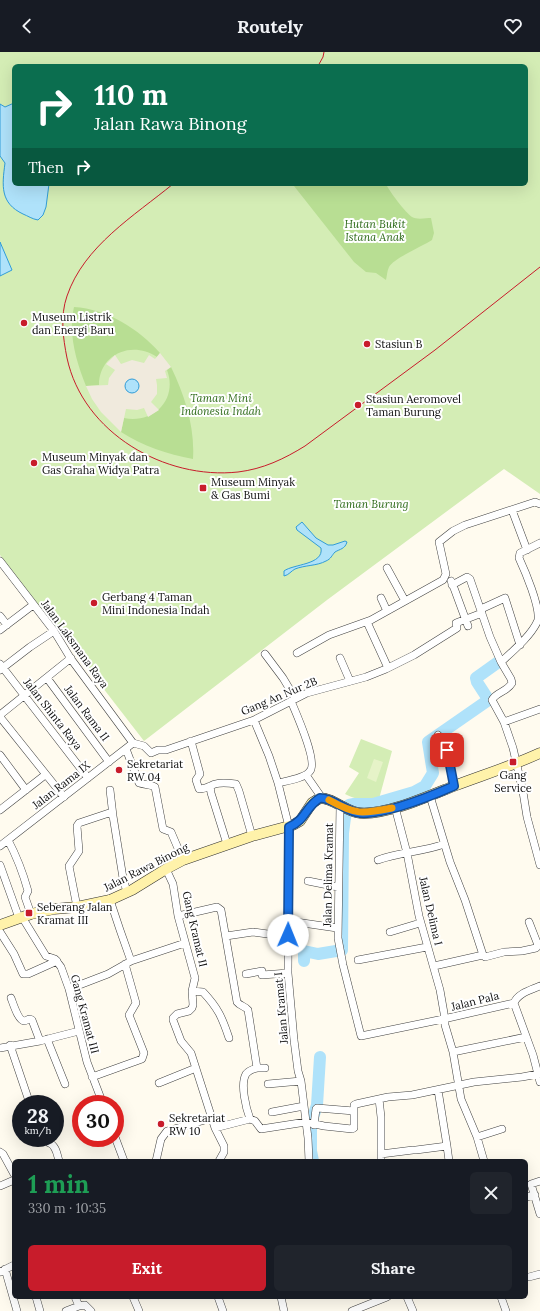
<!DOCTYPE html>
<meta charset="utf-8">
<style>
:root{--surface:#171b24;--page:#20242c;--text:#f1f3f6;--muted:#9ea1a6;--accent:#c81c2b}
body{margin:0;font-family:Lora,serif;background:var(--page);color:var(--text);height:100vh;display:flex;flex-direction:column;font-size:15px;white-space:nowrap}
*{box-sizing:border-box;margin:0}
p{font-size:13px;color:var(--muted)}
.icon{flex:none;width:22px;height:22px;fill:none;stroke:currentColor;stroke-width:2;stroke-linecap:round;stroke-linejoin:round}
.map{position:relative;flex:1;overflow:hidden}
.side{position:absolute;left:12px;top:1107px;width:516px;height:140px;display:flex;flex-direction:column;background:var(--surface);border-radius:6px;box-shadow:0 4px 16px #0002}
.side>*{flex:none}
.hud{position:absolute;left:12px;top:12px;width:516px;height:122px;border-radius:6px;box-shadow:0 4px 16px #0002;background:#0b6e4f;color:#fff;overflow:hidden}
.speed{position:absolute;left:12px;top:1043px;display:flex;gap:8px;font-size:20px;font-weight:700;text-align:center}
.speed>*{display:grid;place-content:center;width:52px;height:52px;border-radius:50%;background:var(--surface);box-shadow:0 4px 16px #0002;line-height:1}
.speed small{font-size:10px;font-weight:400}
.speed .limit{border:6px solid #d22;background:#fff;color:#111}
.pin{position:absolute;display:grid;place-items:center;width:34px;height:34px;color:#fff;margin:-17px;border-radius:8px;box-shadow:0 2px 6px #0006}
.me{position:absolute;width:44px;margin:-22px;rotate:1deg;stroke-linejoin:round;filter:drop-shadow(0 0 3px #0008)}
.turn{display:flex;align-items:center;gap:14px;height:84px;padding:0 16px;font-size:18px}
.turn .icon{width:52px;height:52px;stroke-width:2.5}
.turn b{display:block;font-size:28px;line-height:34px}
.then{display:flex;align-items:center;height:38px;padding:0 16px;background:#0003;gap:8px;font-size:15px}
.round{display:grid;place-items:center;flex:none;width:42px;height:42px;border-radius:6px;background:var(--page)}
.headline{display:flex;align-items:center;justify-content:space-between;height:68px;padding:0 16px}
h1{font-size:24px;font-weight:700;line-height:30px;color:#1e9e55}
.primary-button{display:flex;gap:8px;margin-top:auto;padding:8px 16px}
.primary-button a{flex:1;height:46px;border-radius:6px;background:var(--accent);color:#fff;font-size:16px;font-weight:700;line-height:46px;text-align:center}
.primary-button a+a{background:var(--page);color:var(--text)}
header{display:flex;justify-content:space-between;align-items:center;height:52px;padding:0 16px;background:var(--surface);font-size:18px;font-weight:700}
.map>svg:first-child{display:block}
.green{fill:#d4edb5;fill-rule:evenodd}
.forest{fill:#b8de93}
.pitch{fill:#e6f3c8}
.plaza{fill:#f0eadd}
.water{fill:#afe2fa;stroke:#319cd7}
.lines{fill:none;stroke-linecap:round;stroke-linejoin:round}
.river{stroke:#afe2fa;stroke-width:12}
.minor-casing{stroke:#414141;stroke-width:8}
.secondary-casing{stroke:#303030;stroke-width:11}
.minor{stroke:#fff;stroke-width:7}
.secondary{stroke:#fff2aa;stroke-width:10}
.tram{stroke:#c81c2b;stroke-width:1}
.route-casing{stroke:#114b97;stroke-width:10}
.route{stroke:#1a73e8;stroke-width:7}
.slow{stroke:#f59e0b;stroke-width:7}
.poi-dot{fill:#c81c2b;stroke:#fff;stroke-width:1.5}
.labels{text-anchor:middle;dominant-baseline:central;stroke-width:4;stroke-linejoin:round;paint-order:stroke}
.park-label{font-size:11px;font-style:italic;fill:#2e6b19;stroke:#fff}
.poi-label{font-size:11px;fill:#0e0e0e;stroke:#fff;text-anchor:start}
.street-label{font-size:11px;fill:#0e0e0e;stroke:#fff}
</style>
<header><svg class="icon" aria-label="back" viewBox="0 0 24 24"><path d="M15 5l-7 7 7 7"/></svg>Routely<svg class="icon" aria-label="heart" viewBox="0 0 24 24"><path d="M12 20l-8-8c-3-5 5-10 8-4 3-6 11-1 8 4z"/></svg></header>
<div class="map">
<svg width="540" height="1259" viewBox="0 0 540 1259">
<rect width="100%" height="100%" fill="#fffbef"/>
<!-- green -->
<path class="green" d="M0,0h540v442l-36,-25 -177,131 -183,141 -144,-186zM14,14h512v118h-512z
M361,687l31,12 -13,48c-13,2 -22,1 -34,-5l14,-21 -10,-6z"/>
<!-- forest -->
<path class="forest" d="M297,132h89c3,7 20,29 26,33 5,3 14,1 19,1l3,15 -2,7c-9,6 -38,18 -43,27 -2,4 -2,9 -3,13l-10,-7 -10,-1 -12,-10 -60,-76z
M74,255c33,2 65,22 86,46l-3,4c-25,-17 -58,-3 -58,28l-13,1c-10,-25 -18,-52 -12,-79z
M171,315c14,29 24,60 22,92 -26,-5 -50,-13 -72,-27l3,-14c30,6 54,-19 43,-48z"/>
<!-- pitch -->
<path class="pitch" d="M374,707l9,3 -7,20 -9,-4z"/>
<!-- plaza -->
<path class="plaza" d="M160,301l11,14 -6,4 2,7 -11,1 1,6v9l-6,8 8,8 -11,7 -4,-9 -7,2 -11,-1 -5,23 -20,-20 -9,-13 -6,-13 22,-1 1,-7 6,-8 -9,-6 9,-9 6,9 11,-4 12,3 5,-8 6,4z"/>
<!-- water -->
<path class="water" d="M14,51v81h35l-3,23 -3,8 -5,5c-6,-1 -10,-4 -15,-6 -23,-11 -21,-28 -18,-51l-5,-7v-52l5,3z
M0,190l12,28 -12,6z
M125 334a7 7 0 1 1 14 0a7 7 0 1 1-14 0Z
M302,470l14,16 12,7h5l12,-4 2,1c-2,7 -7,7 -12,10 -3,3 -4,7 -9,9 -9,5 -21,4 -31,8 -4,2 -6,6 -11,7v-5c9,-7 40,-6 37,-23l-24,-18 -1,-3z"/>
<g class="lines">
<!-- river -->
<path class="river" d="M304,909v-10l14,3 24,-4 1,-117 3,-23 3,-5 5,-1h19l41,-12 11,-6 8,-13 -5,-31 59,-41 1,-2 -11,-17 -1,-4 21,-15
M313,1109l-2,-10v-27l6,-19 3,-48"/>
<!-- minor casing -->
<g class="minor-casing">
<path id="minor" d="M512,458l15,40
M540,491l-20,10 -1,5c6,13 21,48 19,62 -6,15 -25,31 -37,42l10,17 1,4c-5,9 -16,9 -20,17l12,22 9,26 10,44 4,25 13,48
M0,509l54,70 17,28 62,84 -133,103
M387,516l18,33
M451,529l3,7 14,38
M452,533l15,-8 3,2 20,58 11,25
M381,546l6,13
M481,557l24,-11 15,47
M0,564l7,9
M0,578l33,-25
M297,601l32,-18 42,-15 72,-40 3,-6 -7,-32 14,-11 12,-6 70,-23 5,2
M265,602l18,24 12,20
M340,606l10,23
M0,612l88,114
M388,616l26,-13 43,-27 -1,-5 26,-10
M0,618l30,-23 24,-16
M47,626l62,84
M0,663l71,-57
M0,665l64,80
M254,668l15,36 9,27 11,44 -1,146 6,67 4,31 3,10 7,57 1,23
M504,670l36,-13
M438,683c12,16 12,33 16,51
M191,689l9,33 -4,6 3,9c6,0 11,-3 16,-5 7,-2 14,-1 21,0l3,7 13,45
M133,691l11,3 7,7 7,-3h8l88,-30 53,-27 59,-16 20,-8 2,-1 -21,-46
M126,697l13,34c6,2 11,1 16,4l8,42 8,3 12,28
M0,703l26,35
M306,723l16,23
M278,731c8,-2 28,-5 32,-12 8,-9 -14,-58 -19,-70
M210,734l1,7 16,51
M110,738l3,26
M430,744l20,66 15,38 18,55
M340,754l-2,132 5,27 18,71 87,-18 66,-15 19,52 7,27
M395,755l12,46 12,63 21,74 4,23 1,12 8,27 8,47 16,38 7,24
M0,758l45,-35
M8,788c9,17 15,33 20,51l-3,6 6,17
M378,808c21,-8 45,-8 66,-16
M0,813l19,53
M166,817l7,15 5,32 17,62 -3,13 1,14 -1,3 -3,3 -12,3 -4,4v2l8,21 10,12 24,75 9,18v6l-5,9
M308,829l30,6
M110,848l10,30 11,31
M77,855l-8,-41 10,-15 -2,-25 2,-3 30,-10 4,3 10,62 4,14
M178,864l39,-9 4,3 16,92c3,4 8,4 11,8l9,58h8
M22,865l24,39 9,3 6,8 8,22 18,73 16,42
M289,869l48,7
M529,870l9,23
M0,880l14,22 9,20h5l29,-13
M390,880l30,-9
M226,884l27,-4 22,3h13
M358,908l69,-13
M434,914l49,-11 2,2 19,-5 18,-1 14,-3 4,-4
M246,922l16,-3v4l26,-2
M69,937l39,-15 23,-13 54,-18
M192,939l11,1c15,16 19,25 26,46
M11,946c2,5 7,22 13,23 2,0 4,-2 6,-2l2,1 8,21
M514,951c4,-10 17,-13 26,-17
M47,987l18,45
M10,993l20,59
M0,996l40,-7 39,-10
M453,1000l73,-15
M92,1025l50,-18 2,-6 -15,-38 7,-12 -11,-39
M159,1031l37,-15
M268,1032l33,-3
M379,1047l2,18v44
M272,1060l32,-6
M250,1067l5,2 6,8 45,-7 18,4 28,3 2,-1v-23l2,-1 32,-7 24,-2 62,-13 48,-5 16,-3
M314,1073l2,-16 1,-1 37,3
M215,1076l35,-9c-4,-11 -10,-35 -4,-45 2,-3 7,-5 11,-6
M115,1085l9,24
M477,1085l25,-8
M46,1086l3,5c7,2 8,11 10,18
M447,1094l2,15
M416,1098l31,-4 -9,-56
M0,1100l3,2 11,20
M381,1102l32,-4
M156,1109l5,-22 6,-8 45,-13
M540,1129l-9,3 9,30
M0,1134l14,-6
M526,1145l9,-2
M5,1217l12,42
M0,1220l14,-7
M529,1225l11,-3
M36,1245l4,14
M75,1245l4,9 6,-1 6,6
M133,1245l6,14
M218,1245l5,14
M281,1245l3,14
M407,1245l6,14
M501,1245l5,14
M66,1259l13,-5
M352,1259l35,-14"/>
</g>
<!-- secondary casing -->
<g class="secondary-casing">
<path id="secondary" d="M0,873l31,-11 23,-5 23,-2 33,-7 22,-10 34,-21 17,-9 69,-24 41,-11 7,-4 12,-18 8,-5c14,0 26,14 40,15 27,2 69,-17 94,-27 29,-11 58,-20 86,-33"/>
</g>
<!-- minor -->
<use href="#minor" class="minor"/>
<!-- secondary -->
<use href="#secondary" class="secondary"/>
<!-- tram -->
<path class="tram" d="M318,14l5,-9 1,-5
M173,132c-39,32 -89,62 -106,112 -7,20 -4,42 0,62 16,75 98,122 171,114 25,-3 46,-13 67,-26l130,-96 105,-83"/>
</g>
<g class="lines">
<!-- route casing -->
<g class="route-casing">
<path id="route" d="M288,883l1,-108c17,-7 16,-20 31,-29 14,0 26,14 40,15 25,2 71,-17 94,-27l-7,-36"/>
</g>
<!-- route -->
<use href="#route" class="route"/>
<!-- slow -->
<path class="slow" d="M329,748c27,15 33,14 63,8"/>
</g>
<!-- markers -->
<g class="poi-dot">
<circle cx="24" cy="271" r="4"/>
<circle cx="367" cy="292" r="4"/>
<circle cx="358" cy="353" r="4"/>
<circle cx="34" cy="411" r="4"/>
<rect x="199" y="432" width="8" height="8" rx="2"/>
<circle cx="94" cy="551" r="4"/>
<rect x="509" y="706" width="8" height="8" rx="2"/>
<circle cx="119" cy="718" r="4"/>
<rect x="25" y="857" width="8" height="8" rx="2"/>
<circle cx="161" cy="1072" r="4"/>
</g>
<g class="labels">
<!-- park labels -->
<g class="park-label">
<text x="375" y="172">Hutan Bukit<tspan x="375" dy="13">Istana Anak</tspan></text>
<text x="221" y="346">Taman Mini<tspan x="221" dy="13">Indonesia Indah</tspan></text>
<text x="371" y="452">Taman Burung</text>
</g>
<!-- poi labels -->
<g class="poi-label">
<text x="32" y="265">Museum Listrik<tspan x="32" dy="13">dan Energi Baru</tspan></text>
<text x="375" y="292">Stasiun B</text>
<text x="366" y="347">Stasiun Aeromovel<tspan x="366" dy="13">Taman Burung</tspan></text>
<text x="42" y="405">Museum Minyak dan<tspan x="42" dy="13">Gas Graha Widya Patra</tspan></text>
<text x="211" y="430">Museum Minyak<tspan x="211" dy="13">&amp; Gas Bumi</tspan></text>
<text x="102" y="545">Gerbang 4 Taman<tspan x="102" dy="13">Mini Indonesia Indah</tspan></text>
<text x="127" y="712">Sekretariat<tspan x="127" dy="13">RW 04</tspan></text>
<text x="513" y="723" text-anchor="middle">Gang<tspan x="513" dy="13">Service</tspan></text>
<text x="37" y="855">Seberang Jalan<tspan x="37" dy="13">Kramat III</tspan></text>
<text x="169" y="1066">Sekretariat<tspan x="169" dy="13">RW 10</tspan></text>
</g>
<!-- street labels -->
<g class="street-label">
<text transform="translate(75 592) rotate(54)">Jalan Laksmana Raya</text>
<text transform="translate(279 644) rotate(-23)">Gang An Nur 2B</text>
<text transform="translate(87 661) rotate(53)">Jalan Rama II</text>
<text transform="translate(53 662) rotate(52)">Jalan Shinta Raya</text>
<text transform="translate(61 733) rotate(-38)">Jalan Rama IX</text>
<text transform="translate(146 815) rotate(-27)">Jalan Rawa Binong</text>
<text transform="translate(328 823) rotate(-89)">Jalan Delima Kramat</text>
<text transform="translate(431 859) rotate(77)">Jalan Delima I</text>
<text transform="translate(195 877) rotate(77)">Gang Kramat II</text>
<text transform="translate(475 949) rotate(-14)">Jalan Pala</text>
<text transform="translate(281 956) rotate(-95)">Jalan Kramat I</text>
<text transform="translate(85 962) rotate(75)">Gang Kramat III</text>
</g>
</g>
</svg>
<div class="speed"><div>28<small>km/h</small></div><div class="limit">30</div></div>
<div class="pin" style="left:447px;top:698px;background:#d93025"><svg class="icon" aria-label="arrive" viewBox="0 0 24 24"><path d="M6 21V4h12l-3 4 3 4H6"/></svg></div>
<svg class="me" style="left:288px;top:883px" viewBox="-20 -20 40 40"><circle r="19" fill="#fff"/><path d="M0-13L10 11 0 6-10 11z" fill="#1a73e8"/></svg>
<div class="hud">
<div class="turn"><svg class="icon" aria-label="right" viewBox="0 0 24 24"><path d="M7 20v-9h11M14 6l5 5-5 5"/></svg><div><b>110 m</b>Jalan Rawa Binong</div></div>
<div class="then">Then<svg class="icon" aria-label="right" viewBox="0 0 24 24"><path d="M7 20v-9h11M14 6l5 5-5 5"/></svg></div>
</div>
<section class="side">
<div class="headline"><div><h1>1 min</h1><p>330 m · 10:35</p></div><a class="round"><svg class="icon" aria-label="close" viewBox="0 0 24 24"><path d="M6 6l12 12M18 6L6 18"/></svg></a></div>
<div class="primary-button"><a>Exit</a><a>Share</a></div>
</section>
</div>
